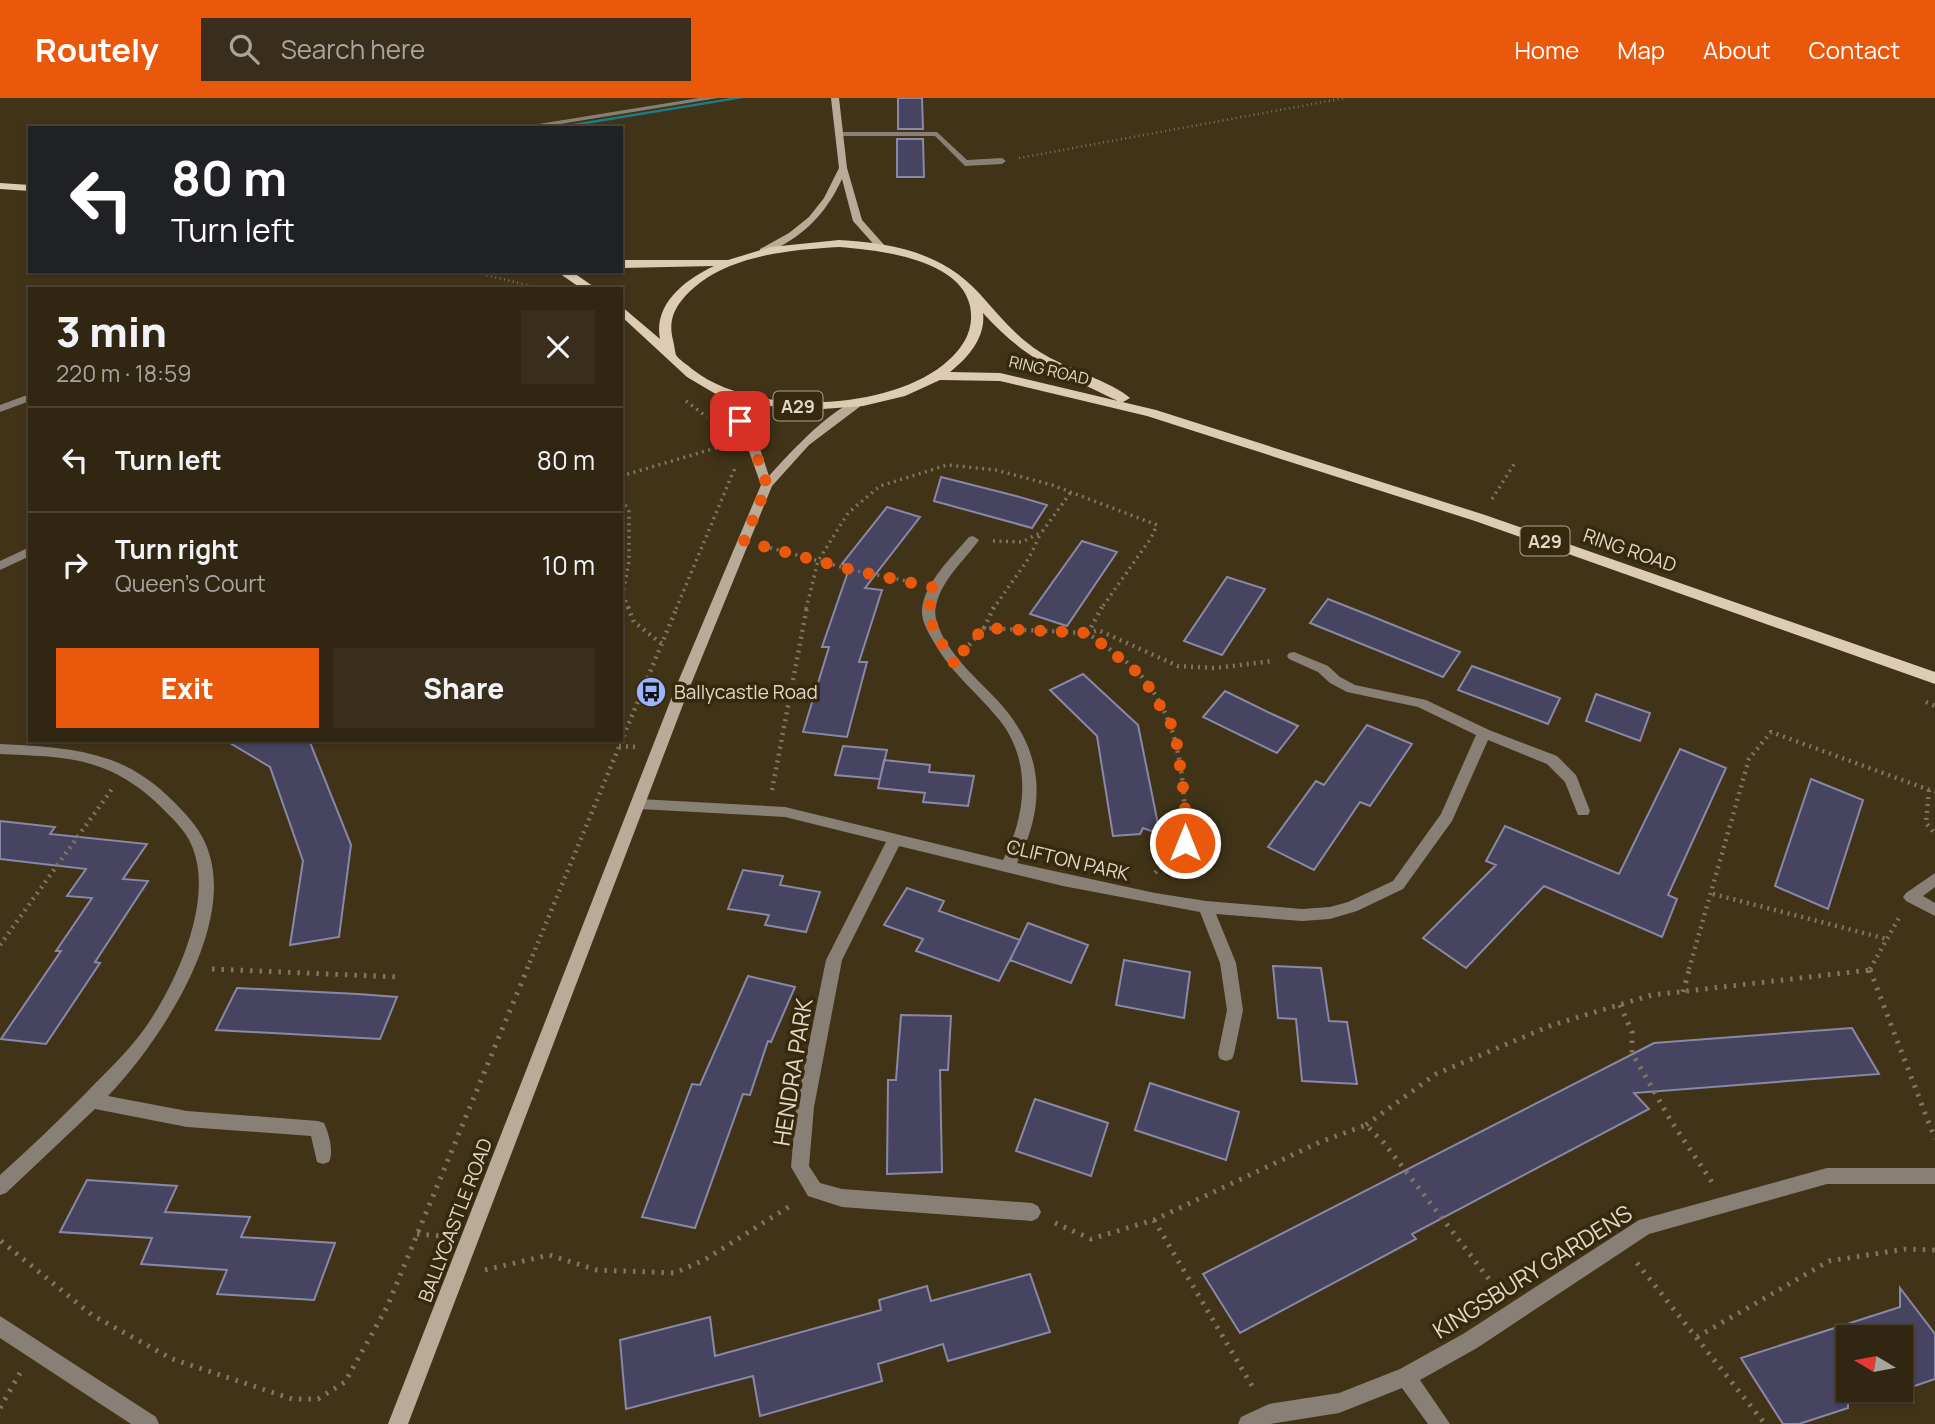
<!DOCTYPE html>
<meta charset="utf-8">
<style>
:root{--surface:#302612;--page:#382e1b;--text:#f1f3f6;--muted:#a8a59f;--line:#4b4332;--accent:#ea580c}
body{margin:0;font-family:Manrope,sans-serif;background:var(--page);color:var(--text);height:100vh;display:flex;flex-direction:column;font-size:26px;white-space:nowrap}
*{box-sizing:border-box;margin:0}
p{font-size:23px;color:var(--muted)}
.icon{flex:none;width:38px;height:38px;fill:none;stroke:currentColor;stroke-width:2;stroke-linecap:round;stroke-linejoin:round}
.map{position:relative;flex:1;overflow:hidden}
.panel{position:absolute;left:28px;top:189px;width:595px;height:455px;display:flex;flex-direction:column;background:var(--surface);border-radius:0px;box-shadow:0 2px 5px #0004,0 0 0 2px var(--line)}
.panel>*{flex:none}
.top-card{position:absolute;left:28px;top:28px;width:595px;height:147px;border-radius:0px;box-shadow:0 2px 5px #0004,0 0 0 2px var(--line);background:#202124;color:#fff;overflow:hidden}
.needle{width:46px;rotate:280deg}
.fabs{position:absolute;left:1836px;top:1227px;display:grid;gap:14px}
.fabs a{display:grid;place-items:center;width:77px;height:77px;border-radius:0px;background:var(--surface);box-shadow:0 2px 5px #0004,0 0 0 2px var(--line);font-size:35px}
.pin{position:absolute;display:grid;place-items:center;width:60px;height:60px;color:#fff;margin:-30px;border-radius:14px;box-shadow:0 4px 10px #0006}
.me{position:absolute;width:77px;margin:-38px;rotate:0deg;stroke-linejoin:round;filter:drop-shadow(0 0 5px #0008)}
.turn{display:flex;align-items:center;gap:24px;height:147px;padding:0 28px;font-size:32px}
.turn .icon{width:91px;height:91px;stroke-width:2.5}
.turn b{display:block;font-size:49px;line-height:60px}
.round{display:grid;place-items:center;flex:none;width:74px;height:74px;border-radius:0px;background:var(--page)}
.summary{display:flex;align-items:center;justify-content:space-between;height:119px;padding:0 28px}
h1{font-size:42px;font-weight:800;line-height:52px}
.action{display:flex;gap:14px;margin-top:auto;padding:14px 28px}
.action a{flex:1;height:80px;border-radius:0px;background:var(--accent);color:#fff;font-size:28px;font-weight:800;line-height:80px;text-align:center}
.action a+a{background:var(--page);color:var(--text)}
ul{padding:0;list-style:none}
li{display:flex;align-items:center;gap:21px;height:105px;padding:0 28px;border-top:2px solid var(--line)}
li div{flex:1}
li b{display:block;font-size:26px}
li em{font-style:normal}
header{display:flex;align-items:center;gap:42px;box-sizing:border-box;height:98px;padding:0 35px;background:var(--accent);color:#fff}
header strong{font-size:33px}
nav{display:flex;gap:38px;margin-inline-start:auto;font-size:24px}
.search{width:490px;height:63px;background:var(--page);display:flex;align-items:center;gap:18px;box-sizing:border-box;padding:0 24px;border-radius:0px;color:var(--muted);font-size:26px}
.map>svg:first-child{display:block}
.lines{fill:none;stroke-linecap:round;stroke-linejoin:round}
.stream{fill:#187e8d;fill-rule:evenodd}
.building{fill:#464460;stroke:#8988a6;stroke-width:2}
.path-far3{stroke:#80755e;stroke-width:2.5;stroke-dasharray:1 3.5;stroke-linecap:butt}
.path-far2{stroke:#80755e;stroke-width:3.5;stroke-dasharray:2 4.5;stroke-linecap:butt}
.path-far1{stroke:#80755e;stroke-width:4.5;stroke-dasharray:2 5;stroke-linecap:butt}
.path{stroke:#80755e;stroke-width:5;stroke-dasharray:2.5 7;stroke-linecap:butt}
.service{fill:#898075;fill-rule:evenodd}
.minor{fill:#898075;fill-rule:evenodd}
.secondary{fill:#b9ab98;fill-rule:evenodd}
.primary{fill:#decbb3;fill-rule:evenodd}
.route{stroke:#ea580c;stroke-width:12;stroke-dasharray:0 21.6}
.labels{text-anchor:middle;dominant-baseline:central;stroke-width:7;stroke-linejoin:round;paint-order:stroke}
.far-street-label{font-size:16px;fill:#e0d8c8;stroke:#36290e}
.shield{fill:#36290e;stroke:#ada490;stroke-width:2}
.shield-label{font-size:18px;font-weight:bold;fill:#e0d8c8}
.street-label{font-size:19px;fill:#e0d8c8;stroke:#36290e}
.poi-label{font-size:19px;fill:#e0d8c8;stroke:#36290e;text-anchor:start}
.near-street-label{font-size:23px;fill:#e0d8c8;stroke:#36290e}
</style>
<header>
<strong>Routely</strong>
<div class="search"><svg class="icon" aria-label="search" viewBox="0 0 24 24"><circle cx="10" cy="10" r="6"/><path d="M15 15l6 6"/></svg>Search here</div>
<nav><a>Home</a><a>Map</a><a>About</a><a>Contact</a></nav>
</header>
<div class="map">
<svg width="1935" height="1326" viewBox="0 0 1935 1326">
<rect width="100%" height="100%" fill="#403318"/>
<g class="lines">
<!-- stream -->
<path class="stream" d="M730,0h14l-181,30h-16z"/>
</g>
<!-- building -->
<path class="building" d="M898,0h24l1,31h-25z
M897,41h26l1,38h-27z
M941,379l75,19 31,9 -15,23 -98,-27z
M887,409l33,10 -55,71 17,2 -23,72h8l-20,75 -44,-5 26,-85h-7l28,-81 -8,-2z
M1082,443l35,11 -50,74 -37,-12z
M1227,479l38,12 -43,66 -38,-14z
M1328,501l43,17 89,36 -17,25 -133,-54z
M1472,568l88,32 -12,26 -90,-34z
M1083,576l55,51 22,109 -17,-6 -3,6 -27,2 -16,-100 -47,-46z
M1225,593l47,23 26,12 -21,27 -74,-36z
M1596,596l54,19 -10,28 -54,-20z
M1367,627l45,19 -42,62 -10,-4 -46,68 -46,-23 48,-66 8,4z
M225,642h84l42,105 -12,92 -49,8 13,-84 -33,-94z
M843,648l44,4 -7,29 -45,-4z
M1680,651l46,19 -58,127 9,4 -15,38 -118,-51 -78,82 -43,-30 73,-73 -10,-4 19,-35 114,48z
M884,662l46,5 -1,7 45,4 -6,30 -45,-4 2,-9 -47,-5z
M1811,681l52,21 -35,109 -53,-23z
M0,723l55,6 -5,7 97,10 -24,35 25,2 -53,81 5,1 -54,81 -45,-5 60,-88h-5l36,-53 -25,-2 19,-27 -86,-10z
M743,772l40,6 -3,9 40,7 -14,40 -41,-7 4,-10 -41,-6z
M907,790l37,13 -5,10 81,29 -21,41 -83,-30 7,-12 -39,-14z
M1028,825l60,22 -17,38 -61,-23z
M1124,862l66,12 -6,46 -68,-13z
M1273,868l48,2 8,53 18,1 10,62 -55,-3 -6,-62 -18,-1z
M748,878l47,11 -24,55 -3,-1 -18,54 -7,-1 -48,134 -53,-11 50,-133 8,1z
M237,890l121,6 39,3 -17,42 -164,-9z
M901,917l50,1 -3,54h-8l2,102 -55,2 1,-94h8z
M1852,930l27,46 -245,19 15,16 -237,125 4,5 -176,94 -37,-59 451,-231z
M1150,985l89,29 -13,48 -91,-30z
M1035,1001l73,24 -17,53 -75,-25z
M87,1082l90,6 -12,26 85,5 -9,20 94,6 -21,57 -97,-6 10,-24 -86,-6 11,-26 -92,-6z
M1030,1176l20,58 -102,29 -5,-17 -65,20 4,17 -122,35 -7,-40 -127,33 -6,-69 90,-23 5,39 166,-46 -2,-10 48,-14 4,15z
M1900,1190l35,46v45l-35,12v-54h-52v71l-49,16h-16l-42,-66 159,-51z"/>
<g class="lines">
<!-- path-far3 -->
<path class="path-far3" d="M1019,60l326,-60
M469,173l75,18"/>
<!-- path-far2 -->
<path class="path-far2" d="M686,303l21,16
M621,378l105,-31 1,3
M1492,401l24,-38
M621,402l8,10v51l-6,33 6,15
M993,443l29,1 20,-10 29,-40
M764,448l88,24 60,12
M676,511l58,-139 -1,-4
M806,511l12,-48 30,-48 32,-27 67,-21 49,5 56,15 105,40 -6,13 -50,71
M993,511l36,-51 12,-25"/>
<!-- path-far1 -->
<path class="path-far1" d="M628,509l6,15 28,22
M1102,509l-14,26c17,14 41,28 55,45 39,46 42,107 42,165l-32,32
M984,530l10,-21
M969,547l15,-17 104,5 10,-3 80,36 38,2 56,-7
M1926,604l9,4
M619,648l17,1
M772,692l35,-183
M1929,692l-3,33 9,11
M1713,796l174,45
M0,847l112,-156
M212,871h4
M527,871l150,-362
M1689,871l60,-210 22,-27 164,60
M1870,871l30,-53"/>
<!-- path -->
<path class="path" d="M212,871l186,8
M1870,872l65,169
M1683,894l7,-25
M1620,907l12,27v21l39,68 41,61
M1366,1027l70,-51 116,-49 100,-30 218,-25 1,-3
M1154,1122l101,171
M1055,1125l36,16 63,-19 166,-78 46,-17 18,18 115,149
M417,1136l25,2
M1,1143l91,74 80,44 120,40h26l27,-17 42,-75 141,-340
M1637,1165l128,161
M485,1172l64,-15 48,15 78,3 31,-14 87,-55
M1697,1239l132,-76 77,-12 29,1
M0,1310l20,-35"/>
<!-- service -->
<path class="service" d="M699,0h19l-182,30h-22z
M841,34h96l30,28 35,-2 4,3 -4,3 -37,2 -30,-30h-97l-1,-2z"/>
<!-- minor -->
<path class="minor" d="M45,187l3,1 2,3h-10z
M30,296v7l-30,11v-7z
M973,438l6,4c-15,21 -38,40 -43,66 -3,10 3,22 7,31 14,25 36,44 55,64 46,50 49,103 19,162l138,30 51,8 96,8 28,-2 18,-5 45,-21 48,-67 35,-79 -58,-28 -71,-15 -17,-9 -12,-11 -29,-13 -2,-3 2,-3 5,-1 34,14 12,11 15,8 71,15 63,30 68,26 19,19 14,36 -2,4h-10l-13,-33 -18,-18 -59,-24 -36,81 -49,68 -46,22 -27,8 -28,2 -86,-7 20,49 7,47 -9,44 -2,5 -6,2 -6,-2 -2,-5 9,-44 -7,-47 -20,-51 -137,-26 -164,-40 -57,114 -28,147 -5,59 11,17 22,6 190,14 6,3 3,6 -3,6 -6,3 -190,-14 -34,-11 -17,-29 5,-60 30,-147 60,-118 -101,-25 -146,-8 -5,-1 -2,-4 2,-4 5,-1 146,8 218,53c23,-44 29,-97 -2,-138 -21,-27 -49,-48 -66,-78 -6,-10 -14,-23 -13,-35 3,-27 30,-52 47,-72z
M30,449v9l-30,14v-9z
M0,646c37,2 75,3 111,16 23,8 44,23 62,41 15,15 30,31 36,52 25,77 -50,190 -101,243l79,15 131,10 6,2c5,11 10,28 5,39l-6,2 -6,-2 -6,-26 -124,-9 -92,-18 -89,84 -6,2v-20c29,-26 57,-53 84,-80 21,-22 43,-42 61,-67 31,-44 71,-130 46,-184 -6,-14 -19,-26 -30,-37 -17,-17 -38,-32 -61,-40 -32,-12 -67,-11 -100,-13z
M1935,775v14l-12,9 12,7v13l-29,-15 -3,-4 3,-4z
M1827,1070h108v16h-108l-178,50 -172,114 -57,32 30,44h-22l-26,-36 -63,25 -69,11h-32l3,-7 28,-13 70,-11 61,-24 63,-35 176,-114z
M0,1218l156,101 3,7h-28l-131,-86z"/>
<!-- secondary -->
<path class="secondary" d="M831,0h8l8,70 15,52 24,27 -8,2 -25,-28 -11,-42c-14,30 -32,51 -61,67 -7,3 -13,7 -21,7v-4l29,-16 20,-16 15,-19 15,-30z
M718,289l4,1 35,52 12,36c17,-19 71,-79 96,-76l1,2 -57,43 -37,41 -83,203 -281,735h-20l287,-735 86,-204 -16,-45 -32,-50z"/>
<!-- primary -->
<path class="primary" d="M0,85l30,2v6l-30,-2z
M839,142c53,3 102,12 140,53 19,21 37,44 61,59 23,15 74,31 90,46l-7,4 -5,-1c-55,-27 -92,-40 -135,-88 3,24 -15,45 -33,59l50,1 156,37 329,105 450,157v12l-460,-163 -328,-105 -147,-35 -60,-1 -35,16 -42,10 -40,3 -39,-1 -40,-6 -30,-9 -27,-16 -66,-61v-10l39,33c-7,-35 26,-60 54,-73l-93,2v-8h107l43,-13zM839,149c40,3 121,12 131,59 5,25 -8,44 -27,59 -58,46 -191,52 -251,4 -4,-4 -13,-9 -16,-14 -1,-3 -2,-11 -3,-15 -4,-15 -1,-28 9,-40 36,-44 104,-50 157,-53z
M556,173h15l26,18h-15z"/>
</g>
<g class="lines">
<!-- route -->
<path class="route" d="M740,323l11,19 16,45 -23,56 108,29 84,18 -8,22 6,21 22,35 8,-16 20,-22 104,5 55,44 32,54 10,70v42"/>
</g>
<!-- icons -->
<defs>
<g id="bus-disc" transform="scale(1.575)"><circle r="9.5" fill="#9ab5fd" stroke="#36290e"/><path d="M-5-6H5V4H4V6H2V4H-2V6H-4V4H-5ZM-3.5-4V0h7V-4ZM-3.5 1.2v1.5H-2V1.2ZM2 1.2v1.5H3.5V1.2Z" fill="#111"/></g>
</defs>
<g fill-rule="evenodd">
<use href="#bus-disc" x="651" y="594"/>
</g>
<g class="labels">
<!-- far-street labels -->
<g class="far-street-label">
<text transform="translate(1049 272) rotate(13)">RING ROAD</text>
</g>
<!-- shield labels -->
<g class="shield">
<rect x="773.5" y="293.5" width="49" height="29" rx="5"/>
<rect x="1520.5" y="428.5" width="49" height="29" rx="5"/>
</g>
<g class="shield-label">
<text x="798" y="308">A29</text>
<text x="1545" y="443">A29</text>
</g>
<!-- street labels -->
<g class="street-label">
<text transform="translate(1630 452) rotate(19)">RING ROAD</text>
<text transform="translate(1068 762) rotate(13)">CLIFTON PARK</text>
<text transform="translate(455 1122) rotate(-69)">BALLYCASTLE ROAD</text>
</g>
<!-- poi labels -->
<g class="poi-label">
<text x="674" y="594">Ballycastle Road</text>
</g>
<!-- near-street labels -->
<g class="near-street-label">
<text transform="translate(792 974) rotate(-81)">HENDRA PARK</text>
<text transform="translate(1532 1173) rotate(-32)">KINGSBURY GARDENS</text>
</g>
</g>
</svg>
<div class="fabs">
<a><svg class="needle" viewBox="-14 -14 28 28"><path d="M0-13l5 13h-10z" fill="#e53935"/><path d="M0 13l5-13h-10z" fill="#a8a59f"/></svg></a>
</div>
<div class="pin" style="left:740px;top:323px;background:#d93025"><svg class="icon" aria-label="arrive" viewBox="0 0 24 24"><path d="M6 21V4h12l-3 4 3 4H6"/></svg></div>
<svg class="me" style="left:1185px;top:745px" viewBox="-20 -20 40 40"><circle r="17" fill="#ea580c" stroke="#fff" stroke-width="3"/><path d="M0-11L8 9 0 5-8 9z" fill="#fff"/></svg>
<div class="top-card">
<div class="turn"><svg class="icon" aria-label="left" viewBox="0 0 24 24"><path d="M17 20v-9H6M10 6l-5 5 5 5"/></svg><div><b>80 m</b>Turn left</div></div>
</div>
<section class="panel">
<div class="summary"><div><h1>3 min</h1><p>220 m · 18:59</p></div><a class="round"><svg class="icon" aria-label="close" viewBox="0 0 24 24"><path d="M6 6l12 12M18 6L6 18"/></svg></a></div>
<ul>
<li><svg class="icon" aria-label="left" viewBox="0 0 24 24"><path d="M17 20v-9H6M10 6l-5 5 5 5"/></svg><div><b>Turn left</b></div><em>80 m</em></li>
<li><svg class="icon" aria-label="right" viewBox="0 0 24 24"><path d="M7 20v-9h11M14 6l5 5-5 5"/></svg><div><b>Turn right</b><p>Queen's Court</p></div><em>10 m</em></li>
</ul>
<div class="action"><a>Exit</a><a>Share</a></div>
</section>
</div>
